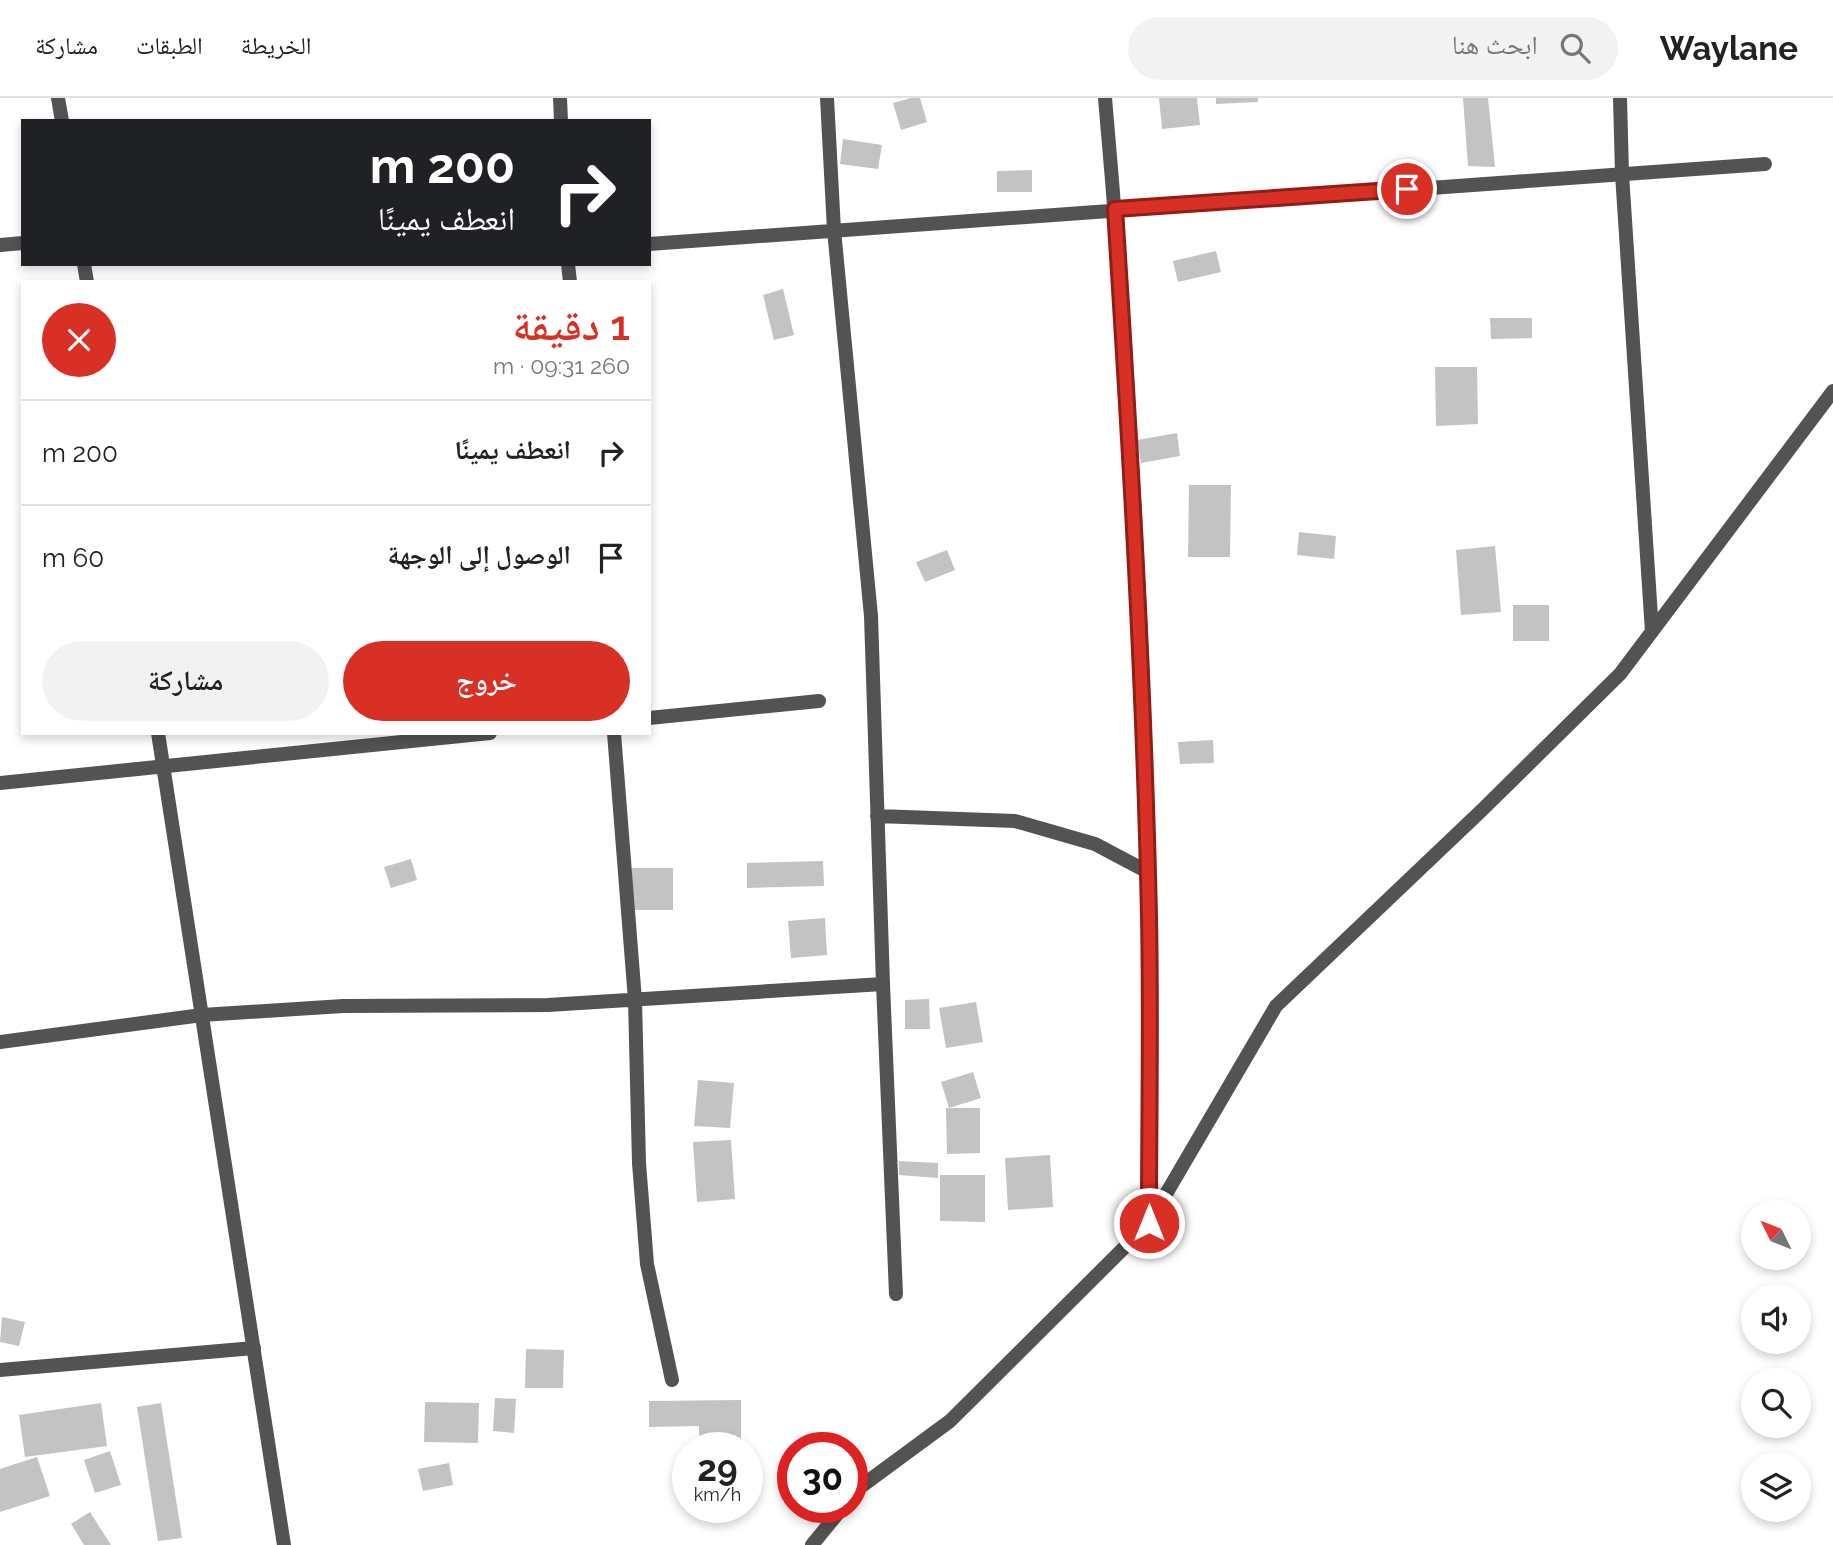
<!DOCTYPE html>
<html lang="ar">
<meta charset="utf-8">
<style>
:root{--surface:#fff;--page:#f2f2f2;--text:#222;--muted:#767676;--line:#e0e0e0;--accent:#d93025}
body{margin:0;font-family:Raleway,"Noto Naskh Arabic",sans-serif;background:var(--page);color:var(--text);direction:rtl;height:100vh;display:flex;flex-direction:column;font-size:26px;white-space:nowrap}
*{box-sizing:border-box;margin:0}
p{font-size:23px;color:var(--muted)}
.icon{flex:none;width:38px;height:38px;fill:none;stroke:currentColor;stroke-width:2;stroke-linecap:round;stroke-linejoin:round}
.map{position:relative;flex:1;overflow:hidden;direction:ltr}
.drawer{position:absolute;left:21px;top:182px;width:630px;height:455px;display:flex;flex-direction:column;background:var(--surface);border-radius:0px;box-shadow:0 4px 10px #0003;direction:rtl}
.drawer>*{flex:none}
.top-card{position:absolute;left:21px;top:21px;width:630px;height:147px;border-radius:0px;box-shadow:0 4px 10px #0003;direction:rtl;background:#202124;color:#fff;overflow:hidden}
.needle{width:46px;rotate:313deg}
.controls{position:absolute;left:1741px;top:1102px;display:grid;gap:14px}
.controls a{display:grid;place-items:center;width:70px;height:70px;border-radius:50%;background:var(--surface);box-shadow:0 4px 10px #0003;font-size:35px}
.speed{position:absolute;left:672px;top:1334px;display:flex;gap:14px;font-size:35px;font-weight:700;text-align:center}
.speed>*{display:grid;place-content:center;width:91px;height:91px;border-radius:50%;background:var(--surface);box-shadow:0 4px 10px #0003;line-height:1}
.speed small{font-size:18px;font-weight:400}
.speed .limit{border:10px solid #d22;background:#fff;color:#111}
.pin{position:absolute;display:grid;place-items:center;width:60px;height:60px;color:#fff;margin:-30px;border:4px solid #fff;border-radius:50%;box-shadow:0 2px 7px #0007}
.me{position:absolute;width:77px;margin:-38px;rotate:0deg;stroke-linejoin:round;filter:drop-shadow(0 0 5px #0008)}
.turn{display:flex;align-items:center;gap:24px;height:147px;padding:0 21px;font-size:32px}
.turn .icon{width:91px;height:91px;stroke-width:2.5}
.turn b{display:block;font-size:49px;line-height:60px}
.round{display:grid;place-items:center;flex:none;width:74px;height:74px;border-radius:37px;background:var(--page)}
.summary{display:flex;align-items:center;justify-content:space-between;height:119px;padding:0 21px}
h1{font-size:42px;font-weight:600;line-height:52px;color:var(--accent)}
.primary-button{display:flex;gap:14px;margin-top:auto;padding:14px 21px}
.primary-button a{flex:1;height:80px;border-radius:42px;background:var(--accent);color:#fff;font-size:28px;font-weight:600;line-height:80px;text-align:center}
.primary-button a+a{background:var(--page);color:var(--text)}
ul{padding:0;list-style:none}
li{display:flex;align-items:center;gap:21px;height:105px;padding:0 21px;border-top:2px solid var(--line)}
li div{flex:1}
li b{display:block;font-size:26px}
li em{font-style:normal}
header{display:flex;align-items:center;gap:42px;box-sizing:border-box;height:98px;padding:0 35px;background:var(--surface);border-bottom:2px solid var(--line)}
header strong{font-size:33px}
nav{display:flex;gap:38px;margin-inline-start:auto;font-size:24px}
.search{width:490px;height:63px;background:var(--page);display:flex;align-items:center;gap:18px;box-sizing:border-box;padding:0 24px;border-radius:38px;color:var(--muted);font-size:26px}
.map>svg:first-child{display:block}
.building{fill:#c3c3c3}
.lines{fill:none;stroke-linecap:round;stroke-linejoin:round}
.minor{stroke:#535353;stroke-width:14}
.tertiary{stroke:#535353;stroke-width:14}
.route-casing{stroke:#8d1f18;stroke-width:18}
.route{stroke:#d93025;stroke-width:12}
</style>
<header>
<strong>Waylane</strong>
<div class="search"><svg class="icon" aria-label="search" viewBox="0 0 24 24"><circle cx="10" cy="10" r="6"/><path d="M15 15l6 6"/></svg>ابحث هنا</div>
<nav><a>الخريطة</a><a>الطبقات</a><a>مشاركة</a></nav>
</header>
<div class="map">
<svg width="1833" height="1447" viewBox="0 0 1833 1447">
<rect width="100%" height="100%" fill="#fff"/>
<!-- building -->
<path class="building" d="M911,0h9l7,24 -26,8 -8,-27z
M1159,0h38l3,27 -38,4z
M1216,0h42v4l-42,2z
M1463,0h25l7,69 -27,-1z
M843,41l39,6 -4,24 -38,-5z
M1032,72v22h-35v-21z
M1216,153l5,21 -43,10 -5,-21z
M783,191l11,46 -20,5 -11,-45z
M1490,220h42v20l-41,1z
M1435,269h42l1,57 -42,2z
M1177,335l3,23 -39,7 -4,-23z
M1189,387h42l-1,72h-42z
M1299,434l37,4 -2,23 -37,-4z
M1495,448l6,66 -40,3 -5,-65z
M947,452l8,20 -30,12 -9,-20z
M1513,507h36v36h-36z
M1213,642l1,23 -34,1 -2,-22z
M411,761l6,21 -26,8 -7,-21z
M823,763l1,25 -77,2v-25z
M632,770h41v42h-42z
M825,820l2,37 -36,3 -3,-37z
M929,901l1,30h-25v-29z
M976,904l7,40 -37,6 -7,-40z
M973,974l8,26 -32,10 -8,-26z
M698,982l36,3 -4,45 -36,-2z
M946,1010h34v45l-33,1z
M731,1042l4,59 -38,3 -4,-60z
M1050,1057l3,52 -45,3 -3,-52z
M899,1063l39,2v15l-39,-3z
M940,1077h45v47l-45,-1z
M2,1219l23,5 -6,24 -19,-4z
M526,1251l38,1 -1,38h-38z
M495,1300l21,1 -2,34 -21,-2z
M741,1302v47h-42v-21l-50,1v-26z
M425,1304l54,1 -1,40 -54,-1z
M101,1305l6,43 -82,11 -6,-42z
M161,1305l21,135 -24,3 -21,-134z
M110,1353l11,34 -26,8 -11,-33z
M37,1359l13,39 -50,16v-43z
M449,1365l4,22 -30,6 -5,-22z
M90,1414l21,33h-27l-13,-21z"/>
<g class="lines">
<!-- minor -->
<path class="minor" d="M560,0l1,23
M827,0l7,132 37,386 12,368 13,310
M1105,0c24,272 40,546 44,819 2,102 0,203 0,305
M1620,0l2,76 30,458
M649,146l1116,-80
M0,147l23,-2
M568,166l2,18
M649,620l170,-17
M614,635l21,267 4,163 8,101 25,116
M0,685l490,-50
M877,718l138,5 80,23 53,28
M0,944l202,-27 141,-9 205,-1 335,-21
M0,1272l254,-22
M852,1398l7,-8 91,-67 199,-198 127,-217 206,-196 138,-136 213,-283
M812,1447l31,-38"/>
<!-- tertiary -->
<path class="tertiary" d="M58,0l4,23
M84,166l3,18
M158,635l126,812"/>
</g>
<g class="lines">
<!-- route casing -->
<g class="route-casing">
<path id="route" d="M1149,1125c0,-102 2,-205 0,-307 -5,-236 -19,-471 -34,-707l292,-20"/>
</g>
<!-- route -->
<use href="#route" class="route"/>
</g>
</svg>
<div class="controls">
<a><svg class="needle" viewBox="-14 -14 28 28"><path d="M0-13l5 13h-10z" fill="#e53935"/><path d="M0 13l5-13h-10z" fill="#767676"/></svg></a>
<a><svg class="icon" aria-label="sound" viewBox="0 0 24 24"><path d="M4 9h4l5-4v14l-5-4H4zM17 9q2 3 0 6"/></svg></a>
<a><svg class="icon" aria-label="search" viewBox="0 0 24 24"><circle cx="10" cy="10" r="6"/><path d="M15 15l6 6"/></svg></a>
<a><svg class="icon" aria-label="layers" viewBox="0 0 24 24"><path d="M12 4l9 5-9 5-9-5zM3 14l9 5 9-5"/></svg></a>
</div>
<div class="speed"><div>29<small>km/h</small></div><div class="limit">30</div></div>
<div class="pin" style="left:1407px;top:91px;background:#d93025"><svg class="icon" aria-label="arrive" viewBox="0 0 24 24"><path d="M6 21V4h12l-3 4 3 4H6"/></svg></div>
<svg class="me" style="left:1149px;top:1125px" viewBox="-20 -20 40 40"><circle r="17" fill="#d93025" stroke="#fff" stroke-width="3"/><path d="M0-11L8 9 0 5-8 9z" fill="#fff"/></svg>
<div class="top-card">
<div class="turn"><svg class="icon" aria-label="right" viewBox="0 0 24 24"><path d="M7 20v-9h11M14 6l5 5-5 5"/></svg><div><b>200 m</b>انعطف يمينًا</div></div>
</div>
<section class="drawer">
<div class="summary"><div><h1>1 دقيقة</h1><p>260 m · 09:31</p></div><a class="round" style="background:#d93025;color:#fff"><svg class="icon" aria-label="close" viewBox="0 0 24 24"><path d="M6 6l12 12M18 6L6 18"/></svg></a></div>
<ul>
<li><svg class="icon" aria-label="right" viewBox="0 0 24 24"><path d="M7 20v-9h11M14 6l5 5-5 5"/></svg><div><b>انعطف يمينًا</b></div><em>200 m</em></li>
<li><svg class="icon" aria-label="arrive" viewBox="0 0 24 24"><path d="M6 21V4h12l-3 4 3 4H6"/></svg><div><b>الوصول إلى الوجهة</b></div><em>60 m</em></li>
</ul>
<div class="primary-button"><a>خروج</a><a>مشاركة</a></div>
</section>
</div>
